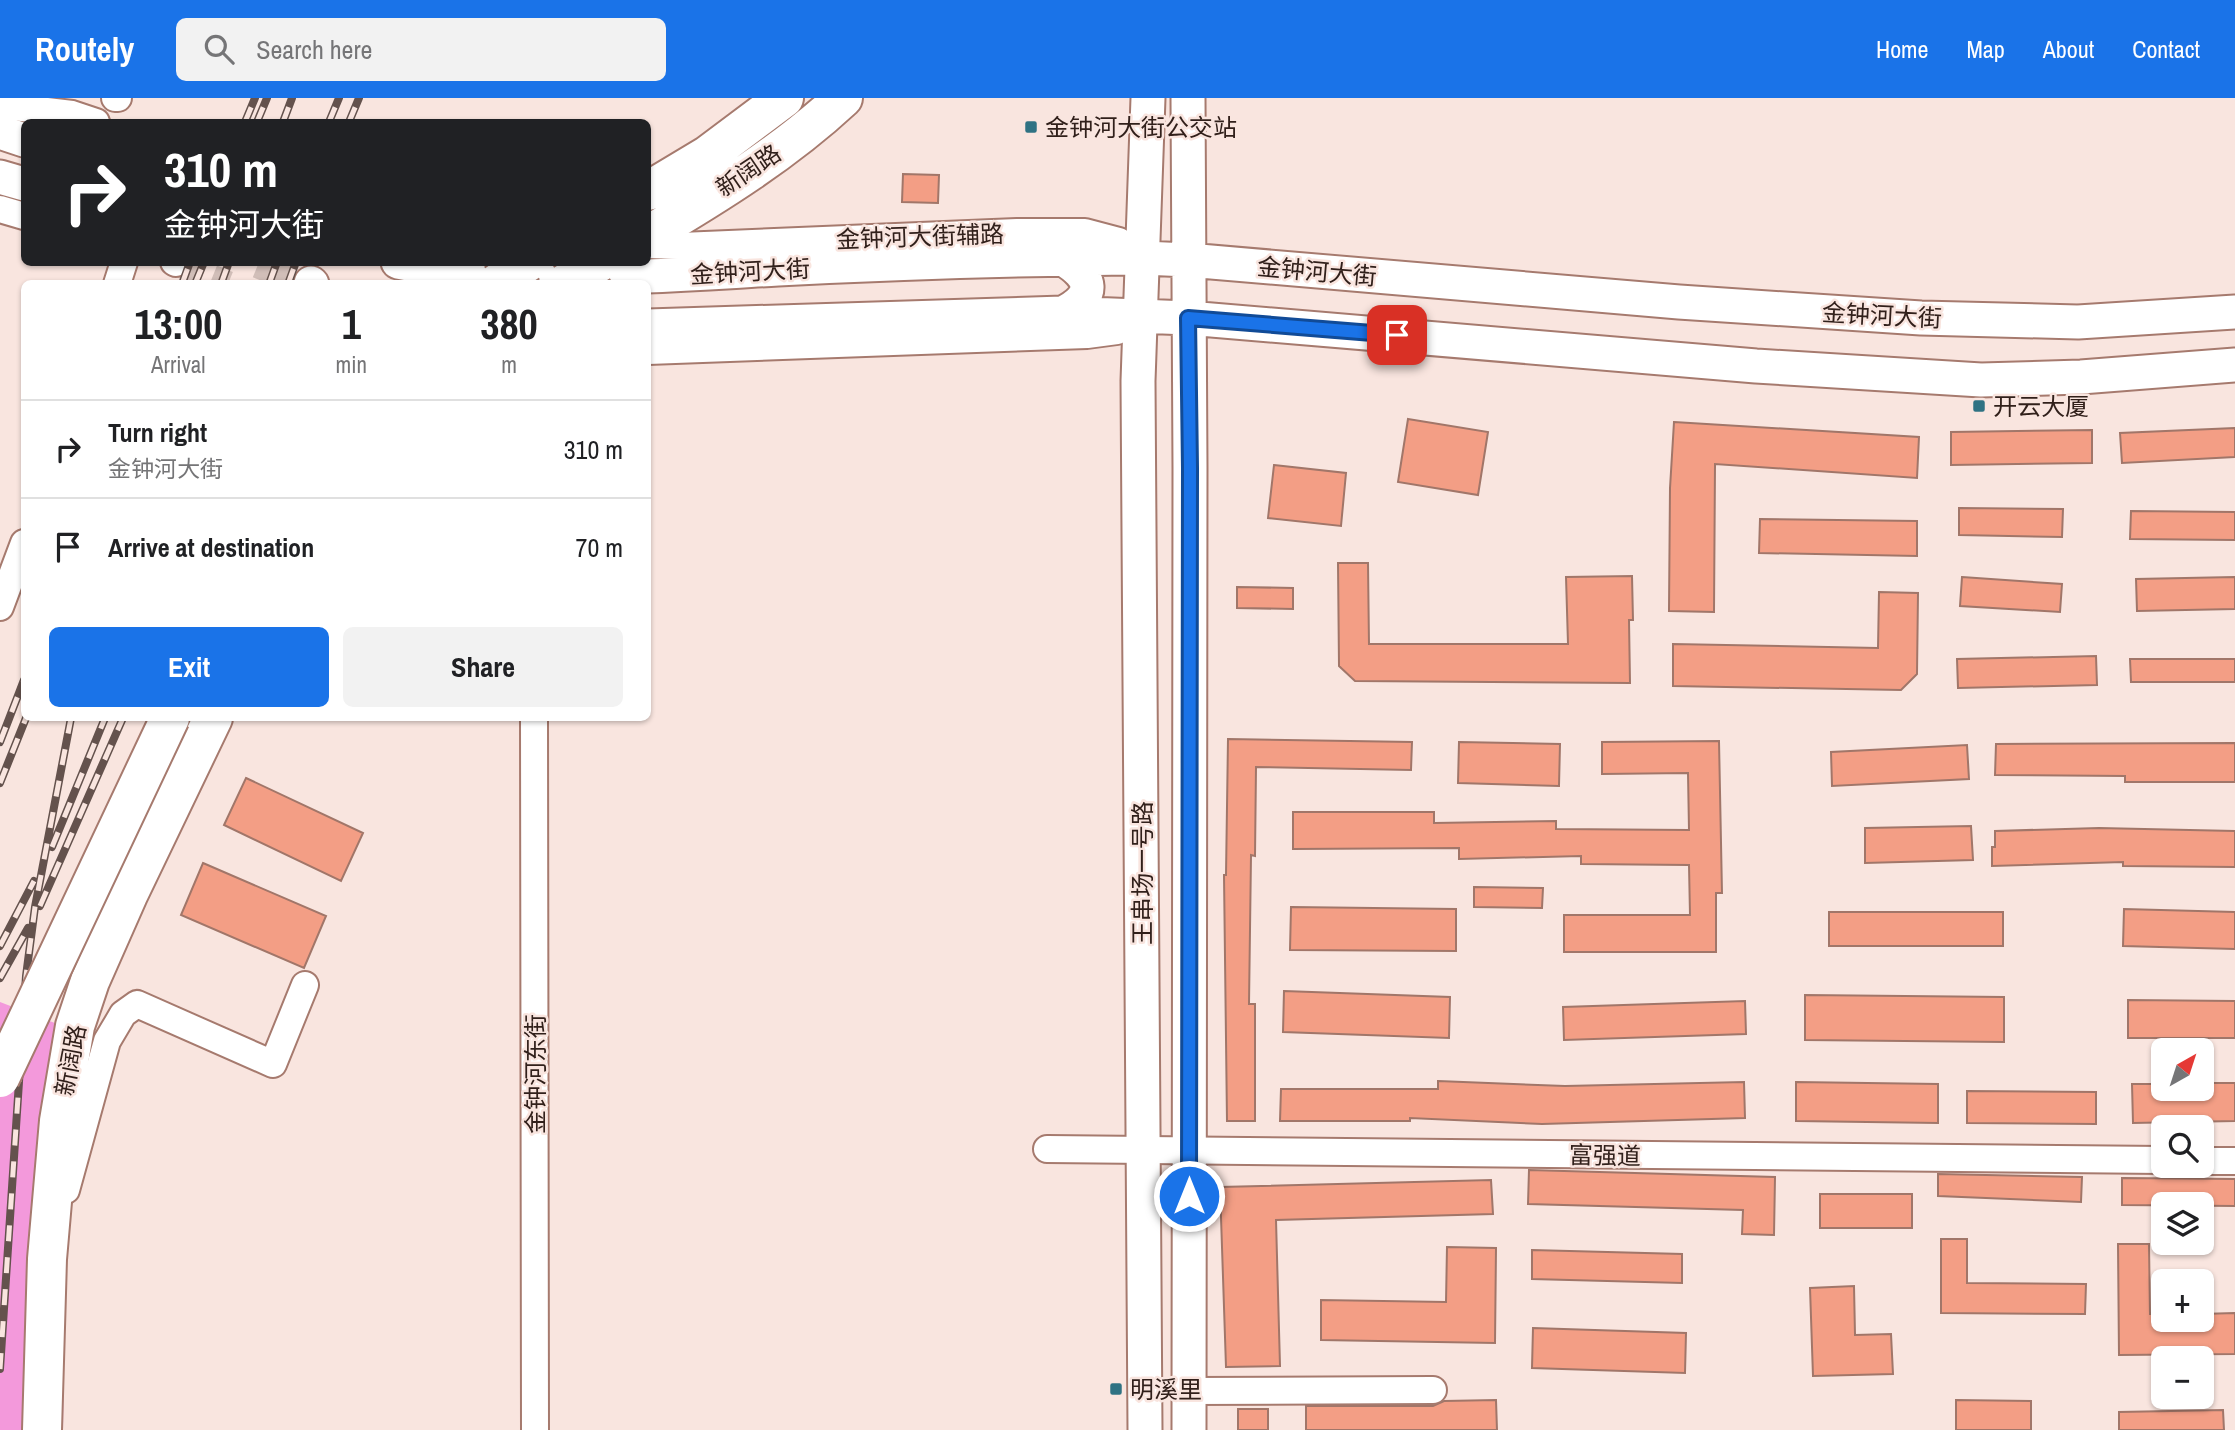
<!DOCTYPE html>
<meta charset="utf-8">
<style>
:root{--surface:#fff;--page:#f2f2f2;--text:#202124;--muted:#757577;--line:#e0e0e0;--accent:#1a73e8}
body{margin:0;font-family:"Archivo Narrow","Noto Sans SC",sans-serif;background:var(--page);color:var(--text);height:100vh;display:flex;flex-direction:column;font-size:26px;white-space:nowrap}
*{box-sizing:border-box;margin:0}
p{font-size:23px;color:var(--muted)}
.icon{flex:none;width:38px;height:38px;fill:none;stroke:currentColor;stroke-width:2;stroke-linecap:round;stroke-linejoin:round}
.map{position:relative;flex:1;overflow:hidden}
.panel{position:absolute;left:21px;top:182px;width:630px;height:441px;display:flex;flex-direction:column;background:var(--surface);border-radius:10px;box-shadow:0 2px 5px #0004}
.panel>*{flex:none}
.hud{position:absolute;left:21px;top:21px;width:630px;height:147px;border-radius:10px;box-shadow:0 2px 5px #0004;background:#202124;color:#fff;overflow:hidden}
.needle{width:46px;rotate:39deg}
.fabs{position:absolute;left:2151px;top:940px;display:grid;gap:14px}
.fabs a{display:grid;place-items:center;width:63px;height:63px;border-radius:10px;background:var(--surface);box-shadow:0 2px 5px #0004;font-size:35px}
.pin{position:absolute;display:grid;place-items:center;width:60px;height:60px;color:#fff;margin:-30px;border-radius:14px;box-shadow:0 4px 10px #0006}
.me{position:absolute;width:77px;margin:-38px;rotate:0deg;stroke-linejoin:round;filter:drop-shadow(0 0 5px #0008)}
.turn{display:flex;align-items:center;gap:24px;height:147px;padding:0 28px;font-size:32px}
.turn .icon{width:91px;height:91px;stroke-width:2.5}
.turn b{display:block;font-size:49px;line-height:60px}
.eta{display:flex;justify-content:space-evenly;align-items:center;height:119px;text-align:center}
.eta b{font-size:42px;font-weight:700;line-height:49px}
.cta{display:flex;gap:14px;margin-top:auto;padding:14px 28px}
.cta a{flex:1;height:80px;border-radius:10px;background:var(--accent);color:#fff;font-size:28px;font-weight:700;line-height:80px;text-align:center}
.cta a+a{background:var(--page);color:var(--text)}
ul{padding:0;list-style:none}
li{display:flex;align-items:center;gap:21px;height:98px;padding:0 28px;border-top:2px solid var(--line)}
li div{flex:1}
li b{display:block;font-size:26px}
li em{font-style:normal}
header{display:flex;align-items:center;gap:42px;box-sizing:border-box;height:98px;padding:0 35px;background:var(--accent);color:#fff}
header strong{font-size:33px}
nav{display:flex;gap:38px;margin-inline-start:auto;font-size:24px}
.search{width:490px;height:63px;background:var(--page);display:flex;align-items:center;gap:18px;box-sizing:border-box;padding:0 24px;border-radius:10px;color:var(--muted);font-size:26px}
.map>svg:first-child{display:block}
.forest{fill:#f399db}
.building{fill:#f39e85;stroke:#a17669;stroke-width:2}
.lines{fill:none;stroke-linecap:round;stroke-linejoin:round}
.minor-tunnel{stroke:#d1beb8;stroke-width:26;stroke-dasharray:26 13;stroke-linecap:butt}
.major-tunnel{stroke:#d1beb8;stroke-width:33;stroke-dasharray:33 17;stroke-linecap:butt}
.minor-casing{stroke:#a67a6e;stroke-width:30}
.major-casing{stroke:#a67a6e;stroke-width:37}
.highway-casing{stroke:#a67a6e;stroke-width:42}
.minor{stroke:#fff;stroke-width:26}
.major{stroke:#fff;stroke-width:33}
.highway{stroke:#fff;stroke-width:38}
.rail-casing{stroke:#64524d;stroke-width:8}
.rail{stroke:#f9e5df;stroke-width:5;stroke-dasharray:16;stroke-linecap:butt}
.highway-bridge-casing{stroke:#a67a6e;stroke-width:42;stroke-linecap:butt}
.highway-bridge{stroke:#fff;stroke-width:38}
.route-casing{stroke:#114b97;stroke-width:18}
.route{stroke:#1a73e8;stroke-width:12}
.poi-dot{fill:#2f7283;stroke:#f9e5df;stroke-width:2.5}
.labels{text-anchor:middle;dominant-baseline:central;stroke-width:5;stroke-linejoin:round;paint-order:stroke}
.poi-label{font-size:24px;fill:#31201b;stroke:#f9e5df;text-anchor:start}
.street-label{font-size:24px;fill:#31201b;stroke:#f9e5df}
</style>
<header>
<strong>Routely</strong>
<div class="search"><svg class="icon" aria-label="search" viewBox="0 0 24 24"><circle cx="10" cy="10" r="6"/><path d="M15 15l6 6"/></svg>Search here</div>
<nav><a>Home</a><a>Map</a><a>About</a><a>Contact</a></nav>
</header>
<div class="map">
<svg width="2235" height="1332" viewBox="0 0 2235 1332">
<rect width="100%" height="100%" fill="#f9e5df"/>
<!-- forest -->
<path class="forest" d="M0,904l60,23 5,244 -2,161h-63z"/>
<!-- building -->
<path class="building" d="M903,76l36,1 -1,28 -36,-1z
M1408,321l80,13 -10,63 -80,-13z
M1674,324l245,15 -2,41 -202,-14 -1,148 -45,-1 1,-123z
M2235,330v29l-113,6 -2,-30z
M2092,332v33l-141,2v-33z
M1274,367l72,8 -5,53 -73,-8z
M1959,410l104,1 -1,28 -103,-2z
M2131,413l104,1v28l-105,-1z
M1760,421l157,2v35l-158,-3z
M1338,465h30l1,81h199l-2,-67 66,-1 1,44h-4l1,63 -275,-2 -16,-15z
M1962,479l100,7 -2,28 -100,-6z
M2235,479v32l-98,2 -1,-32z
M1237,489l56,1v21l-56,-1z
M1879,494l39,1 -1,81 -16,16 -228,-4v-42l205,4z
M2096,558l1,29 -139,3 -1,-29z
M2130,561h105v23h-104z
M1228,641l184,3 -1,28 -155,-3 -1,89 -4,-1 -2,149h6v117h-28l-3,-246h2z
M1719,643l3,152h-6v59h-152v-37h126l-1,-50 -108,-1v-8l-122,3v-11l-166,1v-37h141v11l122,-2v8l133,1 -1,-57 -86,1v-32z
M1459,644l101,2 -1,42 -101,-3z
M2235,645v39h-110v-6l-130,-1 1,-31z
M1967,647l2,34 -137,7 -1,-34z
M246,680l117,55 -22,48 -117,-56z
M1971,728l2,34 -108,3v-35z
M2099,730l136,3v36l-112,-1v-4l-131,4v-19h3v-16z
M203,765l123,53 -22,52 -123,-53z
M1474,789l69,1 -1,20 -68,-1z
M1291,809l165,2v42l-166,-1z
M2124,811l111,3v37l-112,-3z
M1829,814h174v34h-174z
M1284,893l166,6 -1,41 -166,-6z
M1805,897l199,2v45l-199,-2z
M2128,902l107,1v37h-107z
M1745,903l1,33 -182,6 -1,-33z
M1438,983l127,5 179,-4 1,36 -203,6 -132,-6v3h-130l1,-32h157z
M1796,984l142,2v39l-142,-2z
M2202,985h33v38l-102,2 -1,-39h31v4h39z
M1967,993l129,1v32l-129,-1z
M1529,1072l246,7 -1,58 -32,-1 1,-24 -215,-6z
M1938,1076l144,3 -1,25 -143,-6z
M2122,1080l113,1v27l-113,-1z
M1491,1082l2,34 -217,6 4,146 -54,1 -6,-180z
M1820,1096h92v34h-92z
M1941,1141h26v44l119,1 -1,30 -144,-1z
M2118,1146h31l1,70h13v6h39v-6l33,-1v41l-116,1z
M1447,1149l49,1 -1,95 -174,-3v-40l125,2z
M1532,1152l150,4v29l-150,-4z
M1854,1188l1,49 36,-1 2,40 -80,2 -3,-88z
M1533,1230l153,5 -1,40 -153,-5z
M1496,1302l1,30h-191v-24h127l11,-5z
M1956,1302l75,1v29h-75z
M1238,1311h30v21h-30z
M2223,1312l1,20h-105v-18z"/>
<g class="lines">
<!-- minor-tunnel -->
<path class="minor-tunnel" d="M176,165l52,21"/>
<!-- major-tunnel -->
<path class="major-tunnel" d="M259,164l52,21"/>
<!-- minor casing -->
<g class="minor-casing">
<path id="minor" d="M115,0h3
M0,9l6,-1 66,8 24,8
M0,111l24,7
M648,147l33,1 336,-14h68l34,9 24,17
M174,164l2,1
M117,186l7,-22
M648,253l439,-16 30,-4 23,-15
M0,509l24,-64
M534,620l1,712
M1047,1051l1116,11
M2202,1063h33
M66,1092l41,-149 16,-27 14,-10 136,60 32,-79
M1189,1293l244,-1"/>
</g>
<!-- major casing -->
<g class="major-casing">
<path id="major" d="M1188,0l2,370 -1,962
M0,34l24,8
M0,79l24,7
M1063,161c30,18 34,37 0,54
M398,164c124,26 254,14 380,7 122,-6 244,-10 365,-11l45,2 491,42 242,16 157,4 157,-10
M311,185l1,1
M648,228l415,-13 125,5 568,48 225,14 100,-3 154,-12
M1145,1332l-7,-1049 10,-283"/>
</g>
<!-- highway casing -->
<g class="highway-casing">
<path id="highway" d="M648,93l60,-36 76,-57
M648,137c68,-40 137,-83 195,-137
M42,1332l5,-171 12,-138 16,-95 15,-45 38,-86 85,-177"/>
</g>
<!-- minor -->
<use href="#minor" class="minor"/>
<!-- major -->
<use href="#major" class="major"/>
<!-- highway -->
<use href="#highway" class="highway"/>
<!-- rail casing -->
<g class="rail-casing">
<path id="rail" d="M245,24l10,-24
M257,24l10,-24
M283,24l9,-24
M329,24l10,-24
M349,24l10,-24
M182,186l8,-22
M195,186l9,-22
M221,186l8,-22
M269,186l8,-22
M288,186l8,-22
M0,644l24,-62
M0,685l26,-65
M52,749l53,-129
M40,808l83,-188
M0,848l34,-65
M0,880l28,-50
M0,1271l26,-393 9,-69 36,-189"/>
</g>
<!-- rail -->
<use href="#rail" class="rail"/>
<!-- highway-bridge casing -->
<g class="highway-bridge-casing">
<path id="highway-bridge" d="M496,186l32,-22
M564,186l36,-22
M0,980l170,-360"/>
</g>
<!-- highway-bridge -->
<use href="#highway-bridge" class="highway-bridge"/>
</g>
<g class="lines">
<!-- route casing -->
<g class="route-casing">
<path id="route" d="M1189,1098l1,-728 -2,-150 209,17"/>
</g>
<!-- route -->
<use href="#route" class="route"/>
</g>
<!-- markers -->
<g class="poi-dot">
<rect x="1024" y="22" width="14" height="14" rx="3.5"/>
<rect x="1972" y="301" width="14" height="14" rx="3.5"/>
<rect x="1109" y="1284" width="14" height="14" rx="3.5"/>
</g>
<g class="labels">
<!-- poi labels -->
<g class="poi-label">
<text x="1045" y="29">金钟河大街公交站</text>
<text x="1993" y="308">开云大厦</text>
<text x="1130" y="1291">明溪里</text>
</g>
<!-- street labels -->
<g class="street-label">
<text transform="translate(748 72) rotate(-34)">新阔路</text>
<text transform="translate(920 138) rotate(-2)">金钟河大街辅路</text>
<text transform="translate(750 173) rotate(-3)">金钟河大街</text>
<text transform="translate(1317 173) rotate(5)">金钟河大街</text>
<text transform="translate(1882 217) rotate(3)">金钟河大街</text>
<text transform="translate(1142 775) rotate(-90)">王串场一号路</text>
<text transform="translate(70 962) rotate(-79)">新阔路</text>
<text transform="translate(535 976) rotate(-90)">金钟河东街</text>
<text transform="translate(1605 1057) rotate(1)">富强道</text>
</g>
</g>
</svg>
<div class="fabs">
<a><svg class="needle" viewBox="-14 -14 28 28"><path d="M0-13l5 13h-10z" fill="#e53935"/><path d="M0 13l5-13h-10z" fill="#757577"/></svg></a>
<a><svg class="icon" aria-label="search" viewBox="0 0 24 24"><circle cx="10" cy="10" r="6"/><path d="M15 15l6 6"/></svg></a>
<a><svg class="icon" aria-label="layers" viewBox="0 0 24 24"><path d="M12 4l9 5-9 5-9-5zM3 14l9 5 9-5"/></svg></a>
<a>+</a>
<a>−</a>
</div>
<div class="pin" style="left:1397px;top:237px;background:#d93025"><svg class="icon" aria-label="arrive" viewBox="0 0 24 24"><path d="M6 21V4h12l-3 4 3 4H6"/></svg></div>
<svg class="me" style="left:1189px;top:1098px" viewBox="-20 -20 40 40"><circle r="17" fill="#1a73e8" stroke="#fff" stroke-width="3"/><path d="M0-11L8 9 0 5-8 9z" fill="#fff"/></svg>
<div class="hud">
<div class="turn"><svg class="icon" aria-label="right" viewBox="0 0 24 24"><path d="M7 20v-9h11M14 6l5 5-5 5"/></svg><div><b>310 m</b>金钟河大街</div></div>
</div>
<section class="panel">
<div class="eta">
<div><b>13:00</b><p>Arrival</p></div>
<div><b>1</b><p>min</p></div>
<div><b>380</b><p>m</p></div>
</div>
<ul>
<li><svg class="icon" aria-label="right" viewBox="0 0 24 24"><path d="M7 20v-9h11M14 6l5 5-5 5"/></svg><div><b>Turn right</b><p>金钟河大街</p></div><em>310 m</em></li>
<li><svg class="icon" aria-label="arrive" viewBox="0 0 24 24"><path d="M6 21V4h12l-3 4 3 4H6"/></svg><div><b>Arrive at destination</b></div><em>70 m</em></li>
</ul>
<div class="cta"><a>Exit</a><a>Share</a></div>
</section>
</div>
